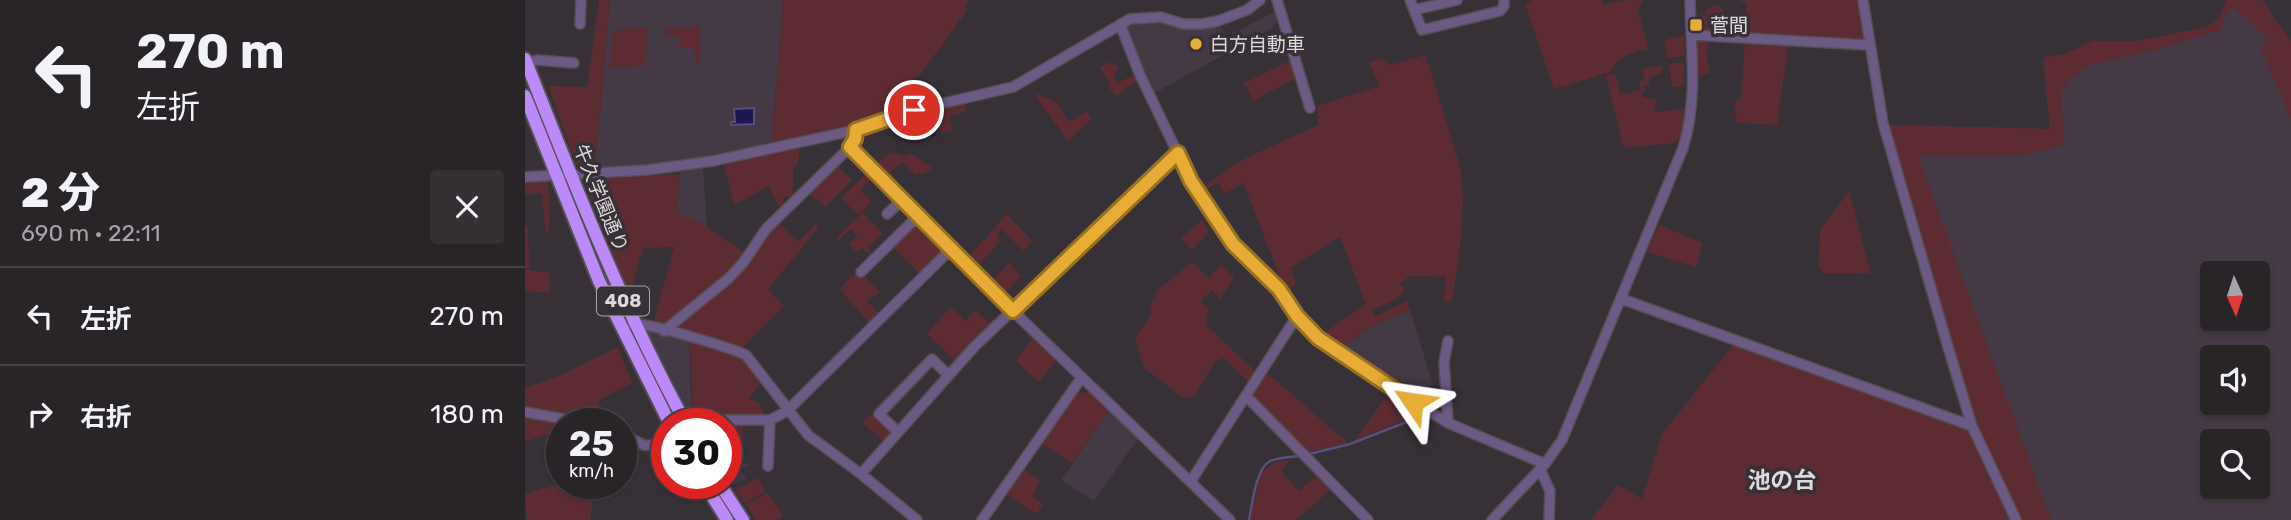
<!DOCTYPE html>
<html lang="ja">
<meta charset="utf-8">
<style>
:root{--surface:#292428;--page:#353034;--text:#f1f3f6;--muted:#a5a4a8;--line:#454145}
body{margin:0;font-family:Rubik,"Noto Sans JP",sans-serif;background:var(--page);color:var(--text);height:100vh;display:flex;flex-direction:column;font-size:26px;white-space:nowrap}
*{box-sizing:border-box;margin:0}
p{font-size:23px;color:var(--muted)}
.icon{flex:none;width:38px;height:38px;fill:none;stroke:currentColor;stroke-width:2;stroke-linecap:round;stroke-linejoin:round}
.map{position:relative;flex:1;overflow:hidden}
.sheet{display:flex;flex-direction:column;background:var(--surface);width:525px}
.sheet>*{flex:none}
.hud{background:#292428;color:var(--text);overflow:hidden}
.needle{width:46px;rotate:177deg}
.fabs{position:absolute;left:1675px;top:261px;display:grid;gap:14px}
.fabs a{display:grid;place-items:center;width:70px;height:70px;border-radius:7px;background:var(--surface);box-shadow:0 2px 5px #0004,0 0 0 2px var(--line);font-size:35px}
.speed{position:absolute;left:21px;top:408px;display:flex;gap:14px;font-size:35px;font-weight:700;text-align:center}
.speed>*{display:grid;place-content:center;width:91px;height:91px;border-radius:50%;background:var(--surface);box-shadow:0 2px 5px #0004,0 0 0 2px var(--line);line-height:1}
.speed small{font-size:18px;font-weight:400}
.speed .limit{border:10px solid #d22;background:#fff;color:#111}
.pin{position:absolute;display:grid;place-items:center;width:60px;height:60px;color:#fff;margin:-30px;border:4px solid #fff;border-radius:50%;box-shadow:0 2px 7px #0007}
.me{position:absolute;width:77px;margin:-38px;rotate:302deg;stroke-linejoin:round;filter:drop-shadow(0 0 5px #0008)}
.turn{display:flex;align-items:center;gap:24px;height:147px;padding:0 21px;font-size:32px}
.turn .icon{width:91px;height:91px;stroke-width:2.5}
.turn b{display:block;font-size:49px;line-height:60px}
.round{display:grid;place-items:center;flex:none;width:74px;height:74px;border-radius:7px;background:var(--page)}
.summary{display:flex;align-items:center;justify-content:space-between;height:119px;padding:0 21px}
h1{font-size:42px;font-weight:800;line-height:52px}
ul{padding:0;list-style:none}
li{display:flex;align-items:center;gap:21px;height:98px;padding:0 21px;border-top:2px solid var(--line)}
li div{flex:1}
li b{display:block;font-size:26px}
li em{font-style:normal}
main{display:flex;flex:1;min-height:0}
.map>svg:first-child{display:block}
.built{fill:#443944;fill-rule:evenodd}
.green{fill:#5d2c33}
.water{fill:#1d1751;stroke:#57517b;stroke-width:2}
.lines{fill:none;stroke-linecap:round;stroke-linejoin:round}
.stream{stroke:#57517b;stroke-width:2.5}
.minor-casing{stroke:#554e54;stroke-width:12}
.highway-casing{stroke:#554e54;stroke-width:16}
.minor{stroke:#6d5986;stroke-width:9}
.highway{stroke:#bc8af8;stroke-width:12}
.route-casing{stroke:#967023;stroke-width:18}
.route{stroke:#e6ac36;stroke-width:12}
.poi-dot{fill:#e6ac36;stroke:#373036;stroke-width:2.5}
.labels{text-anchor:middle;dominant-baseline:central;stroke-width:7;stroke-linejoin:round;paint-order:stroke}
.shield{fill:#373036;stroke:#aca6ab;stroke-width:2}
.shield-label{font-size:18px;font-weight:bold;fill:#ded9dd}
.poi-label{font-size:19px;fill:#ded9dd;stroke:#373036;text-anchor:start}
.street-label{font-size:19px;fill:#ded9dd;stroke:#373036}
.quarter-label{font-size:23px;font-weight:bold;fill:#ded9dd;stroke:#373036}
</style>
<main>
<section class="sheet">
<div class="hud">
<div class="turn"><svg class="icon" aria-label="left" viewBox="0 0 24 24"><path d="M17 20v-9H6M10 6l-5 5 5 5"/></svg><div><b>270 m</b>左折</div></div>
</div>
<div class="summary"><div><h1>2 分</h1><p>690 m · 22:11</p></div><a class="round"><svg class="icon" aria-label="close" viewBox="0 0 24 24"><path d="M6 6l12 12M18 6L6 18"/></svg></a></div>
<ul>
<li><svg class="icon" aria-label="left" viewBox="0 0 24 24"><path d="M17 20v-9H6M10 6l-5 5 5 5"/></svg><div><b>左折</b></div><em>270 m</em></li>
<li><svg class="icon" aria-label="right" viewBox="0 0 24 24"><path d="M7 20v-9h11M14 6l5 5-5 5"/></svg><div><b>右折</b></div><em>180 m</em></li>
</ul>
</section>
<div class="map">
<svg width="1766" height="520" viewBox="0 0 1766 520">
<rect width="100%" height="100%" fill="#373036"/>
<!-- built -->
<path class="built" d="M85,0h173l-11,138 -9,8 -45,11 -68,10 -55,3z
M1701,0h37l11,18 17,23v479h-700l27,-35 24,14 20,-65 73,-91 233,86 -81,-302 2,-2 161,4 -7,-69 3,-3 19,-3 28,-13h45l69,-14 12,-8zM1687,273h45v45h-45zM1687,357h45v45h-45zM1687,441h45v45h-45z
M751,11l3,9 -9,9 -117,65 -24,-53 -3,-13 4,-5 10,-2 38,5 41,-2 8,13z
M178,166l4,62 -30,-16 3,-41z
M885,310l23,75 -18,13 -74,-50 28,-20z
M120,327l44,13 3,78z
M585,409l29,28 -45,64 -33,-21z
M201,460l24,4 -9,6 5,9 -13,6 -7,-11z"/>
<!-- green -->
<path class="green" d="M74,0h11l-15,170 -17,-1 -30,-83 39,1z
M258,0h187l-6,6 4,3 -48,66 -6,3 -26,36 -17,8 -108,24 9,-8z
M1006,0h71l2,5 21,-5h18l-5,11 11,38c-18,3 -30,7 -39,23l-56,17 -29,-85 6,-2z
M1213,0h121l6,40 -122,-5 4,-32z
M1701,0h37l11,18 17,23v78l-31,-74 10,-1 -8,-11 -29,-26 -8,11 -5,12 -62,19 -65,15 -22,14 -10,13 3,53c-43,18 -100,11 -146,12l133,364h-29l-46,-95 -89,-298 2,-2 161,4 -7,-69 3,-3 19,-3 28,-13h45l69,-14 12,-8z
M1193,4l6,8h-5l-1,12 23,2v10l-42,-5 -2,-2v-14l8,1 1,-6z
M174,26l2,36h-5l-2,-15h-14l-1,-11 -12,1 -1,-9z
M122,28l-1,37 -37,3 4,-35 6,-4z
M1159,35l1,21 -18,2 -2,-18z
M1173,39l10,2 -1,17 3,15 -7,1 -1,3h-4z
M1220,42l43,4 -11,79 -40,-2 -3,-20 7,-6z
M901,55l34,112c7,46 -1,89 -8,134h-8l2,-24 -36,-1 -10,8 4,6 -6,8 -27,12 5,6 31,-15 3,9 -41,18 -28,20 -20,-13 45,-31 -26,-67 -50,31 6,14 -6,9 -5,-2 -42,-106 -18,11 -7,-11 -12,6 -2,-3 32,-23 82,-38 -1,-19 63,-20 -11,-24 11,-3 10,6z
M767,60l5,18 -44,23 -7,-15 -4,-2z
M585,61l2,4 4,-1 2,5 -4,4 2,3 -2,1 4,6 16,-8 -4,-8 3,-1 5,13 -21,17 -8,-8 2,-3 -11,-17z
M1150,63h9v22l-12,2 -3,-22z
M1137,65v8l-13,5v6l-5,2 1,5 -4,1 2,5 13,2 -1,13 30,-3 -4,27 -7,7 -50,5 -18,-72 6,-2 4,2 4,19 19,-5 2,1 -2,-9 6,-2 -3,-11z
M513,94l20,9 9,17 4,1 15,-9 6,6 -24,23 -33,-46z
M440,103l1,9 -17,4 4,14 -12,3 -7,-22z
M275,147l-2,18 -5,3v28l-10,2v7l-5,1 -9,-20 -35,19 -11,-44z
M367,152l13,4 5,-3 23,15 -11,7 -3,-2 -3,2 -14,-13 -12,10 8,10 -5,4 -8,-8 -7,-16z
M310,164l17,16 -27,27 -17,-15z
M344,171l5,5 -14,14 12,12 -14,13 -17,-17z
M155,174l-3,38 19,8 51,34 -10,12 -69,59 -14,-4 20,-74 -31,1 -11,39 -5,1 -44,-108z
M0,180h22c4,18 2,33 2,51l-3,2 -3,-26 -18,1 18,-2 -1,-12h-17z
M1324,191l22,83 -48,-1 -4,-8 1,-35z
M337,213l21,21 -15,14 5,6 -2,2 -9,-8 -6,4 -7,-8 8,-8 -6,-7 -14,12v-4z
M482,214l25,27 -8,10 -22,-22 -5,5 3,7 -23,26h-4l-7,-7z
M392,220l27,28 -1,6 -22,21 -29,-29z
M677,220l7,12 -17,18 -11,-12z
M252,221l21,21 18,-18 3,3 -51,62 16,17 -42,42 -13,-6 -55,-13 68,-59 14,-24z
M0,224l3,3 1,43 21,3v20l-25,-2z
M1134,225l44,18 -7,24 -49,-15z
M667,262l17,16 12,-14 13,13 -14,22 -8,-9 -12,11 9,10 -3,7 3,3 -3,4 50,47 -8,10 -24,-24 -9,3 -21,36 -11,1 -39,-30 -9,-30 16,-23 -1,-12 7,-6 -3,-4z
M484,263l12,13 -19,20 -13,-12z
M333,273l4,1 18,18 -13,9 12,13 -9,10 -30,-35 11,-12z
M425,307l20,18 -4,-5 9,-10 14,13 16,-14 2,2 -51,51 -29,-28z
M509,336l23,23 -18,23 -23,-21z
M165,341l51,15 21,26 -14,17 10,3 8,14 -73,2z
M1210,343l233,86 43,91h-420l27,-35 24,14 20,-65z
M93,347l14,36 -33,17 2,19 -76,-11v-20l36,-13z
M740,371l83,72 -40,9 -55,-56 -2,-4z
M566,391l19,18 -38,54 -31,-20 32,-48z
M865,391l34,21 -69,28z
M347,414l20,17 -9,10 -21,-19z
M0,416l42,7 -5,1v5l-37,13z
M201,424h17l1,33 -18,-3z
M751,461h13l-8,10 18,20 19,-17 13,15 -35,31h-46l11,-47z
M497,469l18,11 -8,16 11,8 -6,10 -31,-20z
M234,478l6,14 -21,11 -9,-14z
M37,483h27l5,10 -4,27h-63l-2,-26z
M243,493l15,23 -8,4h-19l-10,-16z"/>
<!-- water -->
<path class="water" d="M229,108v16l-23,1v-3h4l-1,-13z"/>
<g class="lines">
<!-- stream -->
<path class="stream" d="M784,454l41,-10 77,-30
M724,520c3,-15 7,-52 21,-59 8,-3 20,-4 29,-5"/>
<!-- minor casing -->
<g class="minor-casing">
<path id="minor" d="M752,0l33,108
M885,0l12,30 78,-19 4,-5v-6
M1338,0l20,123 65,224 24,79 44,94
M889,10l43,-10
M55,24l1,-24
M595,24l20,51 51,106 42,63 46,45 18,27 21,22 59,41 71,44 97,41
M1166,35l178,10
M1,63l11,-3 37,3
M325,147l163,164 217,209
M0,177l122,-7 66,-9 143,-31 58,-20 99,-23 117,-68 31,-2 22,7h19l16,-3 29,-11 13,-10
M362,214l15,-14
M336,272l57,-56
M1097,299l350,127
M107,324c12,-3 99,24 114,31l62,80 53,39 56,46
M139,331l65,-53 14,-15 23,-34 84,-82 5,-8 1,-9
M721,396l122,124
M0,412l66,12
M167,420h78
M923,423l-4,-61 4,-21
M373,432l-19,-18 53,-55 16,16
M96,434l23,11 23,1
M243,466l2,-46 17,-9 164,-162
M1015,469l10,22 -1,29
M336,474l114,-128 203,-193
M666,481l106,-165
M457,520l100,-143
M967,520l53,-56 17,-24 121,-292c15,-46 8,-100 7,-148"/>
</g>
<!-- highway casing -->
<g class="highway-casing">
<path id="highway" d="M0,59c49,125 97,247 161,365
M0,96l74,185 71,143
M179,483l23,37
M194,483l24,37"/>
</g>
<!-- minor -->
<use href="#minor" class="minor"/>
<!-- highway -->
<use href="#highway" class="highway"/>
</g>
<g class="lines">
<!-- route casing -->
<g class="route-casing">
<path id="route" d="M389,110l-58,20 -1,9 -5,8 163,164 165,-158 13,28 42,63 46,45 18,27 21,22 95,64"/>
</g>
<!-- route -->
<use href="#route" class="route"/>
</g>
<!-- markers -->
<g class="poi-dot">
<rect x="1164" y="18" width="14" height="14" rx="3.5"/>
<circle cx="671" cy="44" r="7"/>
</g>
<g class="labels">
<!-- shield labels -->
<rect class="shield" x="72" y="286.5" width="52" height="29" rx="5"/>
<g class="shield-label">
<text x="98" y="301">408</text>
</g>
<!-- poi labels -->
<g class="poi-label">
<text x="1185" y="25">菅間</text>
<text x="685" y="44">白方自動車</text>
</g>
<!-- street labels -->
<g class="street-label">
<text transform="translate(76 198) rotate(68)">牛久学園通り</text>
</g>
<!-- quarter labels -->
<g class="quarter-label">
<text x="1257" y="480">池の台</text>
</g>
</g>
</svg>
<div class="fabs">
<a><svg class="needle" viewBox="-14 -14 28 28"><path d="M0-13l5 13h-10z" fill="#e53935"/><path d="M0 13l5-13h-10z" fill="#a5a4a8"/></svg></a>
<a><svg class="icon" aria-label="sound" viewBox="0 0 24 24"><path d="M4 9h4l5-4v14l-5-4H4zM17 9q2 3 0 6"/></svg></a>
<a><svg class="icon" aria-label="search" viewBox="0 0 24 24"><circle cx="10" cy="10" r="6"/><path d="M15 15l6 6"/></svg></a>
</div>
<div class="speed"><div>25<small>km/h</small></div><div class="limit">30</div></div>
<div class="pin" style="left:389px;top:110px;background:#d93025"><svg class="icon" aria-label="arrive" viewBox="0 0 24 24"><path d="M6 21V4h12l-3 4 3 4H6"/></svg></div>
<svg class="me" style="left:888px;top:402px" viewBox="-20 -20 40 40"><path d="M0-17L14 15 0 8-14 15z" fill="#e6ac36" stroke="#fff" stroke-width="4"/></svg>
</div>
</main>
